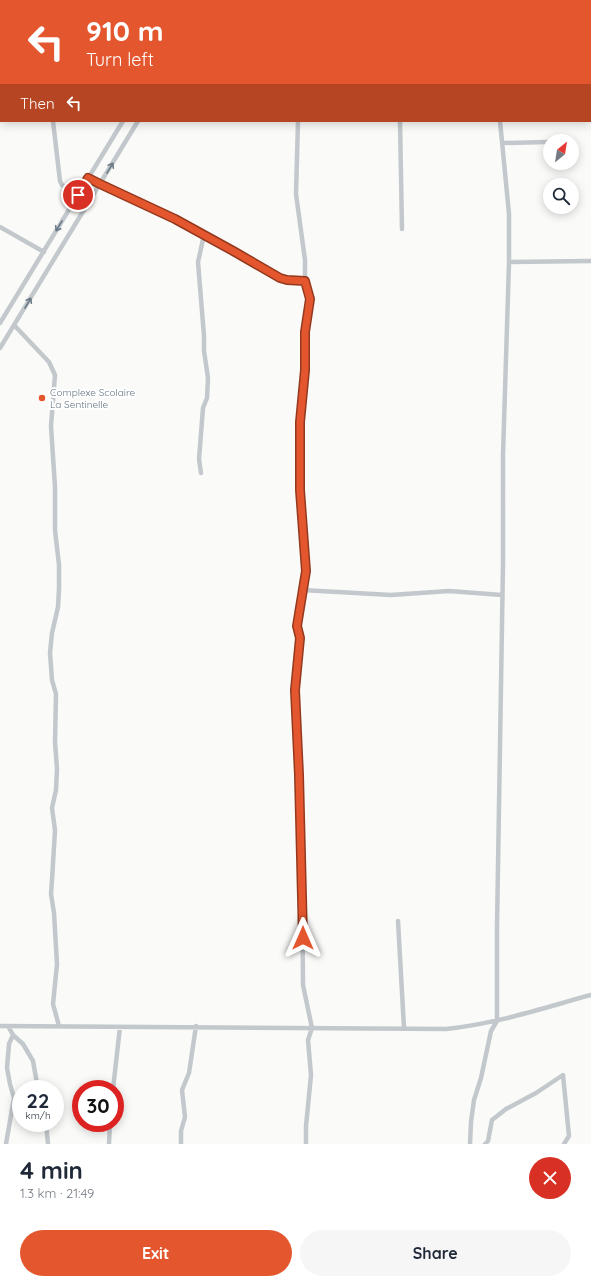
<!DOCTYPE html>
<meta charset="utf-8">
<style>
:root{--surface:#fff;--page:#f6f6f7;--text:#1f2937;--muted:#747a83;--accent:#e4572e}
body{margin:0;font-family:Quicksand,sans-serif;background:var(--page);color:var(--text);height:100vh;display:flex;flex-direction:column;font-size:15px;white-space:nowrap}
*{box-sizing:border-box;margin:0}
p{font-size:13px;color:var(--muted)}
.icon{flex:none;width:22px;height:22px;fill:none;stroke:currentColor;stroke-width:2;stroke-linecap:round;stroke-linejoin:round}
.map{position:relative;height:1144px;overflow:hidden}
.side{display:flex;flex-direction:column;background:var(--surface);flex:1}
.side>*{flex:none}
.hud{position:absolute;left:0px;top:0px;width:591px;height:122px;box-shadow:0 2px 10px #0003;background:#e4572e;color:#fff;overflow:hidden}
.needle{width:26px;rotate:30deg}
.fabs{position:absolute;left:543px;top:134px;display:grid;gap:8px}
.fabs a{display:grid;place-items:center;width:36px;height:36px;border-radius:50%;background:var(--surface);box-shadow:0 2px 10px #0003;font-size:20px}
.speed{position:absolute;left:12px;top:1080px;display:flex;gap:8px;font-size:20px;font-weight:700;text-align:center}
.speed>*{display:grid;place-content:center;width:52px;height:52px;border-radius:50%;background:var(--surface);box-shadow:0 2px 10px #0003;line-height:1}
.speed small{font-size:10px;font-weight:400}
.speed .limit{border:6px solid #d22;background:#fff;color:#111}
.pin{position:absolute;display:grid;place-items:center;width:34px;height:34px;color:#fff;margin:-17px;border:2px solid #fff;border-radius:50%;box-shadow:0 1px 4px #0007}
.me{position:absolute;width:44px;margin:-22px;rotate:0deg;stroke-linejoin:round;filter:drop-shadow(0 0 3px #0008)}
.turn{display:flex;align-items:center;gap:14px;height:84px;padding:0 20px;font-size:18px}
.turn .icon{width:52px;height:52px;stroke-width:2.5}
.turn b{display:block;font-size:28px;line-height:34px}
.then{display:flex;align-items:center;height:38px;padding:0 20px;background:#0003;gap:8px;font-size:15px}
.round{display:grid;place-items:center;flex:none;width:42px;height:42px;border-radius:21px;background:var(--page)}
.overview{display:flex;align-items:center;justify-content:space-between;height:68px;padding:0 20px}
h1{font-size:24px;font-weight:700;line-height:30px}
.action{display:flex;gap:8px;margin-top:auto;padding:8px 20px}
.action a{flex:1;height:46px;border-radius:24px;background:var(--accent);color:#fff;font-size:16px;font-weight:700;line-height:46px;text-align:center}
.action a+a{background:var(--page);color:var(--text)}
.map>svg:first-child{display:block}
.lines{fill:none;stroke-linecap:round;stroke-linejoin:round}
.minor{stroke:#c3c8cc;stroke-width:4.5}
.oneway{stroke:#6a7a87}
.route-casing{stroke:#94391e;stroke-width:10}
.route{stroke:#e4572e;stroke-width:7}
.poi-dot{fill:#e4572e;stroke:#fff;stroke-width:1.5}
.labels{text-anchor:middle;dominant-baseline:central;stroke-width:4;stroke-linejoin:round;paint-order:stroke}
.poi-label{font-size:10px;fill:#657683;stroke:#fff;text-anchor:start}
</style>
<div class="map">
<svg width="591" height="1144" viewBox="0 0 591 1144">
<rect width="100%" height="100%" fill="#fafaf8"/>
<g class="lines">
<!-- minor -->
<path class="minor" d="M493,0v1
M558,0l1,1
M51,1v-1
M196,1v-1
M211,1l1,-1
M394,1v-1
M590,66h1
M53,121l7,60 2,4 16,10
M298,121l-2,73 9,66v21
M400,121l2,108
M503,143l44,-1
M88,178l12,6 75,35 60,33 45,26 7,2 18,1 5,18 -5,33v38l-5,52v68l6,81 -9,55 3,12 -5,52 4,70 3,101 1,124 9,43 -4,12 3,35 -5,51v18
M0,227l44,25
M509,262l82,-1
M0,323l123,-202
M14,325l35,37 6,13 -4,51 4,61v43l4,35v24l-1,18 -6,26 -2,20 2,27 4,14 -1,48 2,27 -1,21 -4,18 3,22 -3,50 -1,14 3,19 3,51 -4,40 6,22
M0,348l138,-227
M201,473l-2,-14 4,-51 4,-10 1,-20 -4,-27v-15l-6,-74 6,-27
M302,590l89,5 58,-4 53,4
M398,921l6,107
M0,1026l446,3c50,-5 97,-21 145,-34
M8,1026l5,9 10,9 10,17 5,28
M113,1089l7,-62
M46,1123l2,21
M6,1144l8,-46 -4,-14 -3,-16 2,-24 4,-9
M109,1144l1,-21
M181,1144v-13l4,-14 -3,-27 7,-17 7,-47
M470,1144l1,-22 3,-22 7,-22 10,-47 6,-10v-94l6,-363v-109l6,-193v-48l-9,-93
M485,1144l3,-3 4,-21 14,-11 30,-16 27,-18 6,61 -5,8"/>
</g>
<!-- one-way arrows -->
<defs><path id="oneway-shaft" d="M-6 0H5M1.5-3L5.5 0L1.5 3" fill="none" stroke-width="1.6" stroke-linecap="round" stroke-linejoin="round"/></defs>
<g class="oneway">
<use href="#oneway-shaft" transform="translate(110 168) rotate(-59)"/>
<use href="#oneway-shaft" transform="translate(59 226) rotate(121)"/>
<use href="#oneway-shaft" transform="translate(28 303) rotate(-59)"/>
</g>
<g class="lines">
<!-- route casing -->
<g class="route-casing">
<path id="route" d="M78,195l10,-17 12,6 75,35 60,33 45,26 7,2 18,1 5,18 -5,33v38l-5,52v68l6,81 -9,55 3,12 -5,52 4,85 4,163"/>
</g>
<!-- route -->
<use href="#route" class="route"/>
</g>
<!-- markers -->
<circle class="poi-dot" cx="42" cy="398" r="4"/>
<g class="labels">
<!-- poi labels -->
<g class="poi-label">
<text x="50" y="392">Complexe Scolaire<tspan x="50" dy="12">La Sentinelle</tspan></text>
</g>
</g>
</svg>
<div class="fabs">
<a><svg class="needle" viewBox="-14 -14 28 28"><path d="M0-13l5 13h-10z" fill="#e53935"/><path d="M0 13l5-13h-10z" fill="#747a83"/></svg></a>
<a><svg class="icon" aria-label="search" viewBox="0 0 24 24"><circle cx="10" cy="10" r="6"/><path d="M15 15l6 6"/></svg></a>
</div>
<div class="speed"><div>22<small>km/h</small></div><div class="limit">30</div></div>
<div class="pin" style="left:78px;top:195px;background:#d93025"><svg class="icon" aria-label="arrive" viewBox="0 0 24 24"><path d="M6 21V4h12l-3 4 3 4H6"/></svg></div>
<svg class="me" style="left:303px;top:938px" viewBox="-20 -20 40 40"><path d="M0-17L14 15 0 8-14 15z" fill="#e4572e" stroke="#fff" stroke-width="4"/></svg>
<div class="hud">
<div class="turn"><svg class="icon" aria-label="left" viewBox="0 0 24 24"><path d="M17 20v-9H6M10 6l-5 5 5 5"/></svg><div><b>910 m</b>Turn left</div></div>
<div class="then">Then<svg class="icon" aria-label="left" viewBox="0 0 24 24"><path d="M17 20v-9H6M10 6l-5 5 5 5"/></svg></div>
</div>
</div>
<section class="side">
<div class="overview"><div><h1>4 min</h1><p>1.3 km · 21:49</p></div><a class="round" style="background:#d93025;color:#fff"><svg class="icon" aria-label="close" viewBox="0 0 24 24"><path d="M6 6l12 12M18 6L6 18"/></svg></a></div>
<div class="action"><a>Exit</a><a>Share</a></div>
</section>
